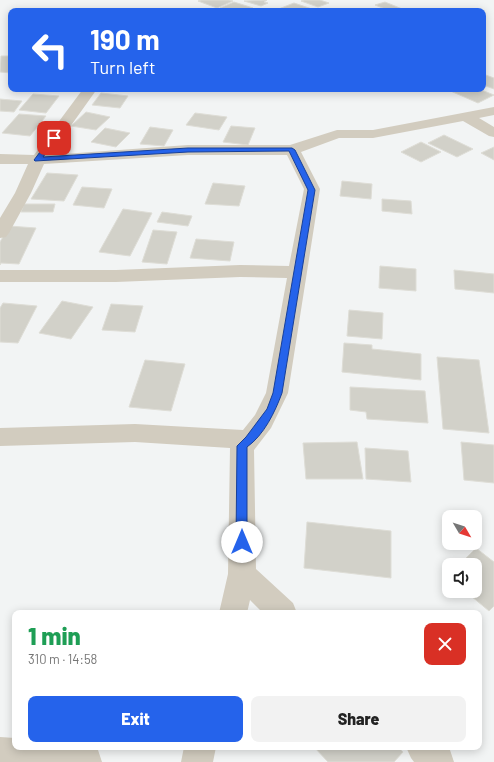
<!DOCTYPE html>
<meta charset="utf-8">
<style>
:root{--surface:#fff;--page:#f2f2f2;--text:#222;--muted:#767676;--accent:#2563eb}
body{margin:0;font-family:Barlow,sans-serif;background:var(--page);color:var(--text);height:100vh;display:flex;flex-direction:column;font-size:15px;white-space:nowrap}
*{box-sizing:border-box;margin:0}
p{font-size:13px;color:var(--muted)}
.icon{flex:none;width:22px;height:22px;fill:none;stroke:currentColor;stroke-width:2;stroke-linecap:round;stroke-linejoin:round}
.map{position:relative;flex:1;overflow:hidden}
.panel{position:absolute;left:12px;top:610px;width:470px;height:140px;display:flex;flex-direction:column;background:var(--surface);border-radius:8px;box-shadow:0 2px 10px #0003}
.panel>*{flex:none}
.hud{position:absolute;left:8px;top:8px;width:478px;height:84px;border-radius:8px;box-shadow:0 2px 10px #0003;background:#2563eb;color:#fff;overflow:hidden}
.needle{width:26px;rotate:129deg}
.tools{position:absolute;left:442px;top:510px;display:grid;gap:8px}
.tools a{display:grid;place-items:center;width:40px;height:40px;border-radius:8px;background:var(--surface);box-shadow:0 2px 10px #0003;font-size:20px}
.pin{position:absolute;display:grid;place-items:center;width:34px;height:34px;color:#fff;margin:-17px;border-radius:8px;box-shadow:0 2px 6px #0006}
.me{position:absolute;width:44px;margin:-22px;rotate:0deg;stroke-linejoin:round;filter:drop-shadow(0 0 3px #0008)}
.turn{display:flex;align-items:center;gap:14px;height:84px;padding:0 16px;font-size:18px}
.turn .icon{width:52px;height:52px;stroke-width:2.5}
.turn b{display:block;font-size:28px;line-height:34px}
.round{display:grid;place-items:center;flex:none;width:42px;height:42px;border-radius:8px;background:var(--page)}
.overview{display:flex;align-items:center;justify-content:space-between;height:68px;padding:0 16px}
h1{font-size:24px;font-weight:800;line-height:30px;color:#1e9e55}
.primary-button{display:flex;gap:8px;margin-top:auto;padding:8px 16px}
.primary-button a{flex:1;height:46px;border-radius:8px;background:var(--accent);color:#fff;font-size:16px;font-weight:800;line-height:46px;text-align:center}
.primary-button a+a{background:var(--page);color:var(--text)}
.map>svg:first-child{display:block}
.building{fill:#d2d1c9;stroke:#deddd6}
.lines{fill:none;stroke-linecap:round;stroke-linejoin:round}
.street{fill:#d2ccbf;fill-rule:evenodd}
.route{fill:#2563eb;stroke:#184099}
</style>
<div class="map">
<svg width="494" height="762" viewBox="0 0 494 762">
<rect width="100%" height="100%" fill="#f2f4f4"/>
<!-- building -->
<path class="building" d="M201,0h28l4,1 -16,7 -19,-7z
M267,0l-3,2 4,1 -7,3 -17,-5z
M304,0h16l9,3 -11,4 -17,-6z
M234,2l19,6 -8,3h-16l-9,-3z
M385,2l22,9h-17l-15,-6z
M294,3l18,6 -5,2 -31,-1z
M1,56h10v17l-11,-1z
M483,74l11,4v11l-11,-4z
M446,89h33l15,6 -16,8z
M101,93l27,3 -8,12 -28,-3z
M33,94l26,2 -13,17 -27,-3z
M0,99l22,2 -8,11 -14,-1z
M86,112l24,5 -14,13 -25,-4z
M195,113l32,4 -8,13 -33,-5z
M19,114l27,2 -16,20 -28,-3z
M231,126l24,2 -7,17 -25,-3z
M150,127l23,3 -9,16 -24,-2z
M105,128l25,5 -14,14 -25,-5z
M444,135l29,14 -16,8 -29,-14z
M421,142l20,10 -20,10 -20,-10z
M494,147v13l-13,-7z
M47,173l31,2 -14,26 -33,-2z
M342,181l30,3 -1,15 -31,-3z
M213,183l32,3 -6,20 -34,-2z
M82,187l30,2 -8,19 -31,-3z
M382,199l29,2 1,13 -30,-3z
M24,204h31l-2,8h-32z
M123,209l29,4 -22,43 -31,-4z
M162,212l30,4 -4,10 -31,-4z
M9,226l27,2 -17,36 -18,-1 -1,2v-23z
M153,230l24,2 -10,32 -25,-2z
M196,239l38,3 -4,19 -40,-3z
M380,266l36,3v22l-37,-3z
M454,270l40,4v19l-39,-4z
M62,301l31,6 -22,32 -32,-6z
M3,303l34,3 -19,37 -18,-1v-34z
M111,304l32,2 -8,26 -33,-2z
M349,310l34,3 -1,26 -35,-3z
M344,343l28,2v4l49,5v26l-79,-8z
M437,357l42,3 10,73 -46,-4z
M145,360l40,4 -14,47 -42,-4z
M350,387l75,4 3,32 -61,-4 -1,-7 -16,-2z
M357,442l6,37h-57l-3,-36z
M461,442l33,3v38l-30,-3z
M365,448l43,3 3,31 -45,-3z
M307,522l84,9v47l-87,-10z
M476,548l18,14v44l-5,5 -24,-20h10v-26h-16z
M314,747h84l5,5 -9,10h-66z"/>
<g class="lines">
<!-- street -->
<path class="street" d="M83,89h14l-47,66 138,-10h102l47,-15h36l121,-23v8l-15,3 15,9v10l-5,-1 -26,-15 -90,17h-34l-38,14 19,37 -32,204 -17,35 -17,22 2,119 37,34 4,10h-34l-13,-13 -3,13h-28l9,-39 2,-126 -95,-6 -135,4v-18l135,-4 108,6 12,-15 11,-22 21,-115 -47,-1 -124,5h-116v-12h116l124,-5 49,1 15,-77 -17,-34h-99l-144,9 -13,29 -22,40 -3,4 -6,1v-20l15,-25 13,-29h-28v-10l34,1z
M0,737l15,1v9h75l8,3 4,12h-102z
M184,747h32l-3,15h-32z
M406,747h40l4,3 4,12h-40l-3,-4z"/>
</g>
<!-- route -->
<path class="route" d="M52,136l5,2 -14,19 145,-9h104l3,2 20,40 -33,203c-7,19 -18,42 -35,54v95l-2,4 -3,1 -4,-1 -2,-4 1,-96 9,-9 21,-28 6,-16 35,-203 -19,-39 -101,1 -153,9 -1,-1z"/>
</svg>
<div class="tools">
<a><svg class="needle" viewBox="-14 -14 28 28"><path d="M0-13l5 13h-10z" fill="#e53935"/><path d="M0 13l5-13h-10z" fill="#767676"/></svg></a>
<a><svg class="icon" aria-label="sound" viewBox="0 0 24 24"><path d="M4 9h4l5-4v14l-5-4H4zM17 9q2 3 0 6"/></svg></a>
</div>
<div class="pin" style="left:54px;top:138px;background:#d93025"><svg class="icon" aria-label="arrive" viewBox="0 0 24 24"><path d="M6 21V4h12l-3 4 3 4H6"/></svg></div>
<svg class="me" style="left:242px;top:542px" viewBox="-20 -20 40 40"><circle r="19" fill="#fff"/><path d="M0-13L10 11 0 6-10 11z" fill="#2563eb"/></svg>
<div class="hud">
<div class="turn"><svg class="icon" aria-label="left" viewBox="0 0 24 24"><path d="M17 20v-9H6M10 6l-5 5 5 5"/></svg><div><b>190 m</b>Turn left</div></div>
</div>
<section class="panel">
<div class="overview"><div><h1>1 min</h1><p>310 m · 14:58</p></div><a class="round" style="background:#d93025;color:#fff"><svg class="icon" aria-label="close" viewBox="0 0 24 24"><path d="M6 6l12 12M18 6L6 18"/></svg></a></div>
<div class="primary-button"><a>Exit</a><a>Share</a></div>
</section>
</div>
